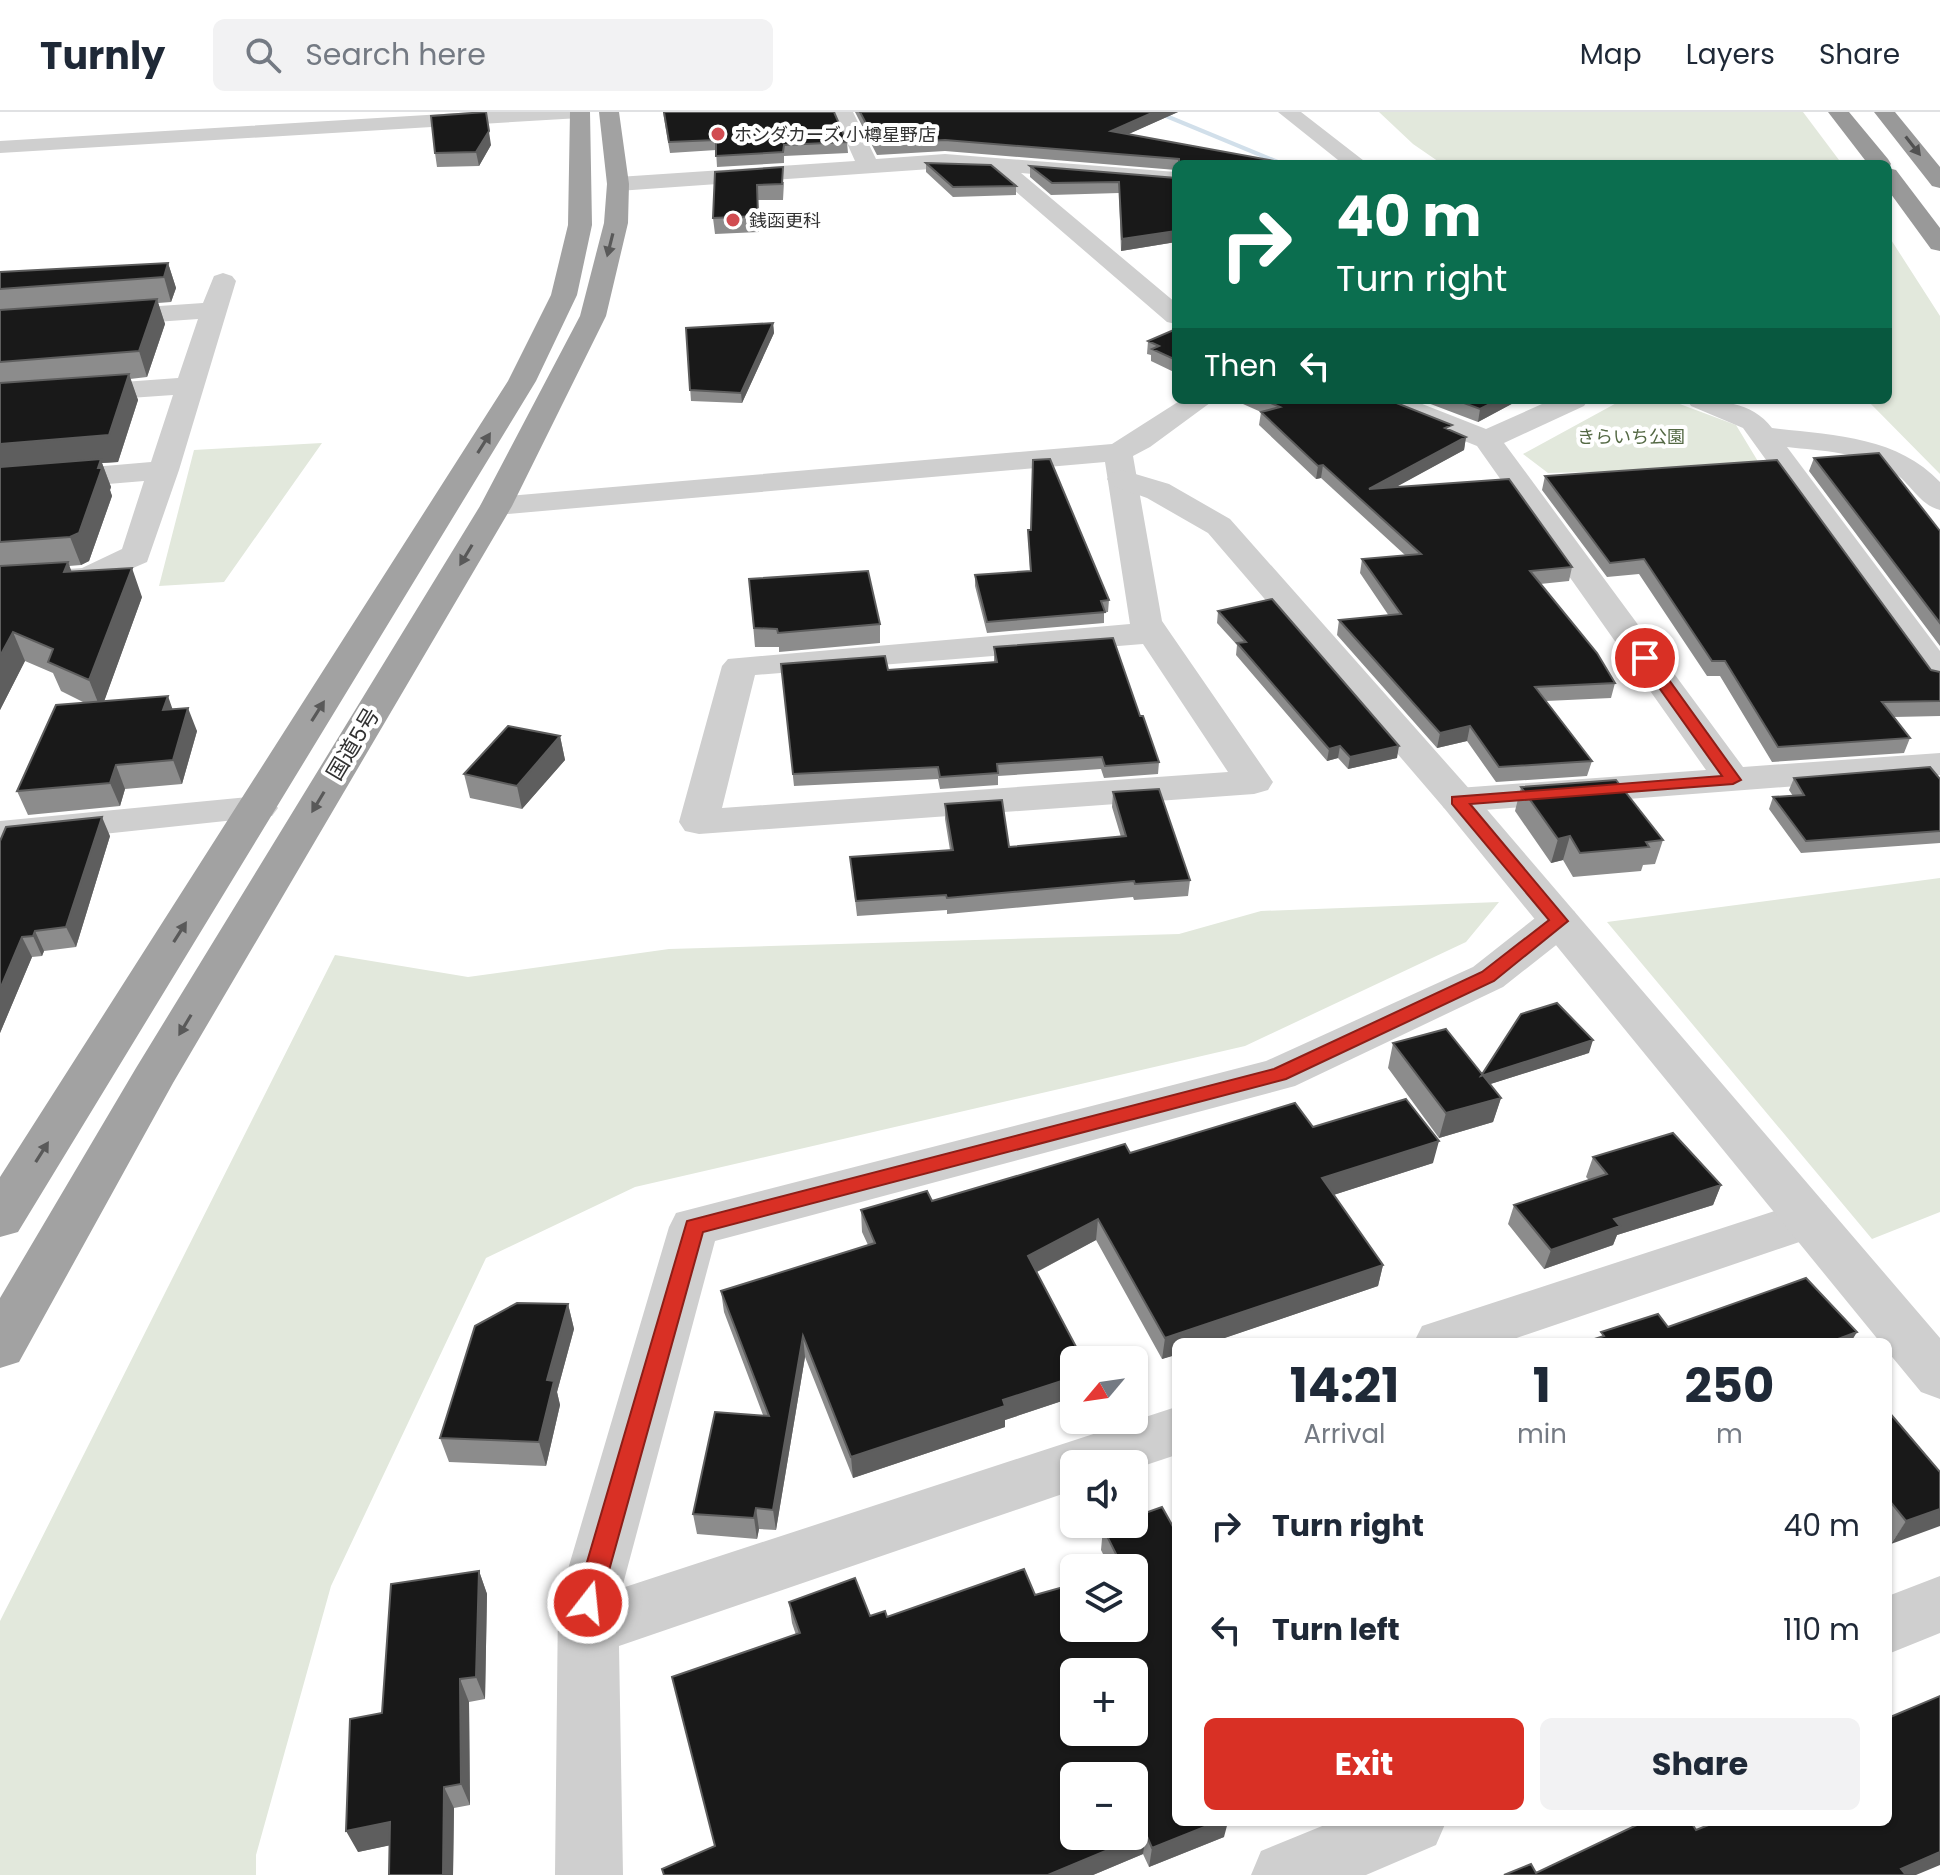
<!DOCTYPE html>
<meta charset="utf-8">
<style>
:root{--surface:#fff;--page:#f2f2f3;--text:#1f2937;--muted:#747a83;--line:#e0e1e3;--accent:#d93025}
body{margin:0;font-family:Poppins,"Noto Sans JP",sans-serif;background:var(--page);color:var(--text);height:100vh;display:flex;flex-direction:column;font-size:30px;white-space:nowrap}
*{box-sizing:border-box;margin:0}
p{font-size:26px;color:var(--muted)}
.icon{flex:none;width:44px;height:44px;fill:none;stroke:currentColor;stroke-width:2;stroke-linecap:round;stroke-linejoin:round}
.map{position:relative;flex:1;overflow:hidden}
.sheet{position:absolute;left:1172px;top:1226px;width:720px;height:488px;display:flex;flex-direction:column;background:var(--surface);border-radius:12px;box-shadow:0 2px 6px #0004}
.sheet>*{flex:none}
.top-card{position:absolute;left:1172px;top:48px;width:720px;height:244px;border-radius:12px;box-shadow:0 2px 6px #0004;background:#0b6e4f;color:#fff;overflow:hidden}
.needle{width:52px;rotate:241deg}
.buttons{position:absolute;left:1060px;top:1234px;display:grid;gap:16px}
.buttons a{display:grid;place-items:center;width:88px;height:88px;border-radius:12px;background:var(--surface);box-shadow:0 2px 6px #0004;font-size:40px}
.pin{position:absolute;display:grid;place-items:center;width:68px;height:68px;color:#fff;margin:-34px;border:4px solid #fff;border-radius:50%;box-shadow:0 2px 8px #0007}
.me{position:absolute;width:88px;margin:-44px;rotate:16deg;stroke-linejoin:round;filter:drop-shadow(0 0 6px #0008)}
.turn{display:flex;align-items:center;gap:28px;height:168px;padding:0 32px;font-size:36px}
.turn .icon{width:104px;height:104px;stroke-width:2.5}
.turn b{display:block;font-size:56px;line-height:68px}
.then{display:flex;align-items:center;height:76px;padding:0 32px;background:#0003;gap:16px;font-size:30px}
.eta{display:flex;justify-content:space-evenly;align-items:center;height:136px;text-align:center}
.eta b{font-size:48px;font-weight:700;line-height:56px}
.cta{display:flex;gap:16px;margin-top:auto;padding:16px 32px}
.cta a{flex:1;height:92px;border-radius:12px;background:var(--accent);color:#fff;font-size:32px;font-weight:700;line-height:92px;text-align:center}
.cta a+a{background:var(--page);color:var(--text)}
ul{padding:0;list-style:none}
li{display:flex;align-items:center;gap:24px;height:104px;padding:0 32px}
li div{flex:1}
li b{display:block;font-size:30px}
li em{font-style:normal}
header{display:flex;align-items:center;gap:48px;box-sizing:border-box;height:112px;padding:0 40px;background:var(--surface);border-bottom:2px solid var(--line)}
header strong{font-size:38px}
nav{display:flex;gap:44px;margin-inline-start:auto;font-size:28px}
.search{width:560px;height:72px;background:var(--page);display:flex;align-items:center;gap:20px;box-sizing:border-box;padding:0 28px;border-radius:12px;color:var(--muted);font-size:30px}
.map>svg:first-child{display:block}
.green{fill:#e2e8dc}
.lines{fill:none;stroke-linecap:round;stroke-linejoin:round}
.stream{fill:#d1dfea;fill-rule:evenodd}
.minor{fill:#cfcfcf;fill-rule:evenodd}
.tertiary{fill:#cfcfcf;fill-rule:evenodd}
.trunk{fill:#a2a2a2;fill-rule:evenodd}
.motorway{fill:#999;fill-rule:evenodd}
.wall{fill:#8c8c8c}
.shaded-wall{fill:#5e5e5e}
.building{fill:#191919;stroke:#5e5e5e;stroke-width:2;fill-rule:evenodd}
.oneway{fill:#515151}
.oneway2{fill:#595959}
.route{fill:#d93025;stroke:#8d1f18;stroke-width:2}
.poi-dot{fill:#d14c51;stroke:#fff;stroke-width:3}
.labels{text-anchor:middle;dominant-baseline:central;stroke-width:8;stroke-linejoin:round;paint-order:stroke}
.far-poi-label{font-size:18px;fill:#323232;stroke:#fff;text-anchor:start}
.far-park-label{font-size:18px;fill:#546944;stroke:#fff}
.street-label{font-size:22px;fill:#323232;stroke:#fff}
</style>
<header>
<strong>Turnly</strong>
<div class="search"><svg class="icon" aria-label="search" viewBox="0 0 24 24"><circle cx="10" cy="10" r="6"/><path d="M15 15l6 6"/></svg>Search here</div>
<nav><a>Map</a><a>Layers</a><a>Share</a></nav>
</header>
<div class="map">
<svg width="1940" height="1763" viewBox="0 0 1940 1763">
<rect width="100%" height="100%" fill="#fff"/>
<!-- green -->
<path class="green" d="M1379,0h424l39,52h-400l-29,-20z
M1888,123l52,81v158l-73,-74h21z
M1622,288h47l67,25 26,43 -214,5 -25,-19z
M322,331l-98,139 -65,4 35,-136z
M1940,766v334l-68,27 -265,-317z
M1499,790l-33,40 -221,104 -610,141 -149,71 -155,328 -75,269v20h-256v-254l335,-666 133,22 201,-28 510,-15 82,-23z"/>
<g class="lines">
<!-- stream -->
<path class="stream" d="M1151,0h11l126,52h-11z"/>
<!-- minor -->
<path class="minor" d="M476,0h114l-10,6 -580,35v-12z
M833,0h20l23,47 69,-5 231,18v14l-155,-13 155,130v21l-9,-2 -175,-151 -47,-3 -327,23 -8,-2 -3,-5 3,-5 8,-2 237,-16z
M1278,0h23l67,52h-25z
M223,161l9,3 4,5 -57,189 -32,92 -58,25 -89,7v-20l82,-6 40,-19 22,-68 -144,12v-18l151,-13 22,-67 -173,12v-16l178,-13 20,-59 -198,14v-16l203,-14 11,-27z
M1181,288h33l-64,47 -17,9 29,165 111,161 -5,8 -14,4 -555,40 -14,-3 -6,-9 43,-156 6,-7 402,-35 -25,-162 -609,53 -11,-2 -5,-7 5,-7 11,-2 616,-53zM1143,532l85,128 -506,36 33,-133z
M1373,288h39l74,29 65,-29h37l-4,6 -80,37 239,324 197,-14v22l-482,37 -14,-4 -5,-8 5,-8 14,-4 248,-18 -229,-324 -100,-40z
M1687,288c31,0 65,1 85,28 60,7 125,8 168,54v28c-21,-5 -30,-28 -48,-39 -31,-19 -70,-20 -105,-24l153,204v35l-13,-3 -184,-255 -52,-22z
M258,684l14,4 6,8 -6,8 -272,29v-24z
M1559,795l15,4 6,10 -6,10 -71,56 -208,99 -580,155 -93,347 554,-181v48l-42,14v-5h-60v26l-455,156 4,229h-68l3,-272 111,-376 7,-14 590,-152 207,-94 71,-56z
M1808,1088l18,5 7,14 -7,14 -321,109h-91l8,-16z
M1940,1464v57l-52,21v-58z
M1332,1710h114l-10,23 -70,30h-115l10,-24z"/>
<!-- tertiary -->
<path class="tertiary" d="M1122,358l47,14 61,35 242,273 468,546v61l-19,-7 -33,-40v-10h-8l-436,-534 -236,-275 -61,-35 -36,-13 -4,-6 4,-6z"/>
<!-- trunk -->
<path class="trunk" d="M570,0h20l2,113 -15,70 -41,86 -518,851 -18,5v-60l508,-796 43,-86 17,-70z
M599,0h20l10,72 -1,39 -22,93 -94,190 -339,577 -154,279 -19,6v-70l136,-230 344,-562 100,-190 24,-93 3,-39z"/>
<!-- motorway -->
<path class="motorway" d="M1828,0h21l39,47 3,5 -3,4 8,2 44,58v23l-9,-2 -43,-59v-26h-20z
M1874,0h21l45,55v21l-8,-2z"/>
</g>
<!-- wall -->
<path class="wall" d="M663,0l184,30 1,11 -64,3v7l-67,4 -1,-17 -46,3z
M855,0h323l-50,22 163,30h-115v6l-231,-19 -68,4z
M491,33l-12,21 -42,1 -2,-14z
M926,51l90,23v9l-63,2 -27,-25z
M1030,54l146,12v64l-55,9 -2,-58 -68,2 -21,-18z
M715,60l69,10 -1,18h-25l1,32 -44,2 -2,-16z
M168,151l8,25 -5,14 -13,1 7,21 -18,53 -17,2 8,21 -20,62 -16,1 9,24 -1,3 2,6 -23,65 -8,4 -12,1 2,5 71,26 -38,104 69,8 24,22 -15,53 -57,5 -5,17 -92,9 -11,-24 68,-88 -24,-12 -8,-18 -28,-12 -25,49v-438z
M773,211l1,10 -32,70 -51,-2 -5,-73z
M1176,217v44l-25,-12v-6l-4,-1 1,-13z
M1234,288h155l61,30 16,7 -2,13 -69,37 177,80 -3,14 -29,3 75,99 -4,15 -65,3 46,60 -5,15 -91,6 -29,-41 -30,7 -100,-113 2,-15 50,-4 -29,-43 2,-14 43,-4 -84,-77 -5,1 -57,-54 2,-13z
M1420,288h99l-41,22z
M1814,346l126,73v115l-131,-175z
M1545,364l386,194 9,2v44l-46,1 16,21 -6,15 -132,9 -52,-86h-13l-68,-102 -32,3 -65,-87z
M1028,418l81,70 -1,12h-4v11l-117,10 -12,-47v-11l55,-4z
M749,467l131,45v19l-101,9v-5h-24z
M1218,499l179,147 -49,11 -10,-11 -11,3 -91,-106 1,-10 -20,-22z
M994,535l146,69 19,46 -1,12 -54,4 -3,-9 -103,7v9l-58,4 -2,-10 -144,7 -13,-122 107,6 106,-7z
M560,624l5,24 -43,49 -52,-11 -6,-24z
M1794,666l146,1v64l-139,10 -32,-44 4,-12 20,-1 -4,-6z
M1521,675l142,53 -8,24 -12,1 -2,6 -68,6 -10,-17 -12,3 -36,-52z
M1113,680l77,88 -2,16 -54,4 -1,-3 -186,17v-4l-90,6 -7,-59 100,-7 -5,-31v-15l64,43 112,-10 -9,-30z
M6,715l104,9 -34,111 -32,4 -2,5 -10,1 -32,76z
M1393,931l89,31 107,-21 -99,31 11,14 -8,24 -54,16 -51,-70z
M1313,1015l120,36 -100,32 50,70 -5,21 -216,73 -66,-119 -59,32 37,88v37l-69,23v7l-152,51 -48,-121 -29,173 -17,-1 -2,10 -60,-5 -4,-20 70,-99 -39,-103 -3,-21 147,-46 -6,-13 -1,-22 71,-9 198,-48z
M1593,1045l128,28 -8,20 -96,30 -4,10 -69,24 -36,-45 6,-19 75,-25 -3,-3z
M568,1192l6,25 -17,63 3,13 -14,61 -97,-4 -9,-24z
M1888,1299l52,61 -49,72 -3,-4z
M1134,1412l42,298 48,15 -75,30 -6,-13 -50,21h-429l51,-29 81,-211 -4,-12 -3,-21 81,14 17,1 148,-22 99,-27h-24l-9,-18 2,-22z
M479,1459l8,23 -2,105 -16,3 1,103 -16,3 -1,67h-64l1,-30 -32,7 24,-139z"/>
<!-- shaded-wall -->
<path class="shaded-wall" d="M486,0l5,33 -12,21 -3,-14z
M1154,0h24l-67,30v-11z
M1176,119v11l-55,9 1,-12z
M168,151l8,25 -5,14 -7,-25z
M157,187l8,25 -18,53 -8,-26z
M773,211l1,10 -32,70 -1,-10z
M129,262l9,26 -20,62 -16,1 9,24 -1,3 2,6 -23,65 -8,4 -11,-28 -70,-64v-29z
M1498,288h21l-41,22 2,-13z
M1466,325l-2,13 -97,53 2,-14z
M1323,353l-2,13 -5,1 2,-13z
M68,450l11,29 -15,-19z
M132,456l10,29 -41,113 -12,-30z
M13,520l12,29 -25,49v-54z
M168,584l8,23 -13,-9z
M188,596l9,23 -15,53 -9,-24z
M1470,614l-3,15 -30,7 3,-15z
M560,624l5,24 -43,49 -5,-23z
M1340,634l-2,12 -11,3 2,-12z
M1399,634l-2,12 -49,11 2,-12z
M116,653l9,24 -5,17 -10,-23z
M102,705l8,19 -34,111 -10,-20z
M1570,724l-7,24 -12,3 7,-24z
M35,819l9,20 -2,5 -9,-20z
M22,825l10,20 -32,76v-44z
M1593,928l-4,13 -111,35 3,-12z
M1501,986l-8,24 -54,16 7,-25z
M1439,1029l-6,22 -115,37 4,-22z
M1721,1073l-8,20 -96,30 -4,10 -69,24 7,-19 63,-31z
M1098,1107l-2,21 -69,37 1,-21z
M1383,1153l-5,21 -165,56h-37v13l-14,4 3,-21z
M568,1192l6,25 -17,63 3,13 -14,61 -7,-24 8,-62z
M1857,1220l-6,10h-21z
M803,1224l2,21 -29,173 -3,-20z
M1074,1265v20l-69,23v7l-152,51 -2,-21 152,-57z
M756,1396l3,21 -2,10 -3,-21z
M1940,1397v17l-49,18 15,-23z
M479,1459l8,23 -2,105 -9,-22z
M460,1567l9,23 1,103 -9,-21z
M444,1675l10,21 -1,67h-10z
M390,1710l11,21 -43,9 -12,-21z
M1217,1710h11l-4,15 -75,30 3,-19z
M1146,1722l-3,20 -50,21h-45z
M1940,1740v13l-24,10h-20l5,-6z"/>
<!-- building -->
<path class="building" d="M486,0l3,19 -13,21 -41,1 -4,-37z
M664,0h170l13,30 -63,3 -1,7 -67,4v-16l-47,2z
M860,0h294l-43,19 180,33h-112v-5l-234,-19 -68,4z
M926,51l65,2 25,21 -63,1z
M1030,54l146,12v53l-54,8 -3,-57 -67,1z
M783,55l-1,17 -25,1 1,31 -45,2 2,-46z
M168,151l-4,14 -164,12v-17z
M157,187l-18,52 -139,11v-52z
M773,211l-32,70 -51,-3 -4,-62z
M1176,217v31l-24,-11 7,-3 -11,-5z
M129,262l-20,61 -109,9v-61z
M1264,288h125l63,25 -7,3 21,9 -97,52 140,-10 63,88 -42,4 67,82 18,30 -80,4 57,74 -93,6 -29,-41 -30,7 -101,-113 62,-6 -39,-55 59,-5 -98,-89 -5,1 -57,-54 19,-5z
M1456,288h42l-18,9z
M1879,341l61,78v92l-126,-165z
M101,347l-3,9h4l-23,65 -9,4 -70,5v-75z
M1050,347l59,141 -8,1 4,11 -118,10 -12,-47 56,-4 -3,-41h3l2,-70z
M1777,348l154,210 9,2v29l-58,1 28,36 -132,9 -53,-86h-13l-68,-102 -34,4 -65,-87z
M68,450l-4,10 68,-4 -43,112 -41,-18 5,-13 -40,-17 -13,24v-90z
M868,459l12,53 -102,9 -1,-4 -23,-1 -5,-49z
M1272,487l127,147 -49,11 -10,-11 -11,3 -92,-106 9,-1 -28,-31z
M1113,526l27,78h3l16,46 -54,4 -3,-9 -105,7 1,9 -58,4 -2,-10 -145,7 -12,-110 104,-8 3,14 109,-8 -3,-15z
M168,584l-5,14 25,-2 -15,52 -57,5 -6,18 -93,8 39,-86z
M508,614l52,10 -43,50 -53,-12z
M1930,655l10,12v52l-134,10 -33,-44 31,-2 -10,-17z
M1616,668l47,60 -17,2 3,5 -69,6 -10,-17 -12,3 -37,-52z
M1159,677l31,91 -55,4 -1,-3 -187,17 -1,-3 -90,6 -6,-44 103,-7 -8,-46 57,-4 7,47 117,-11 -13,-44z
M102,705l-36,110 -31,4 -2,5 -11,1 -22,52v-148l6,-14z
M1557,891l36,37 -112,36 40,-62z
M1446,917l55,69 -55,15 -53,-70z
M1406,987l33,42 -117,37 61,87 -218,73 -67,-119 -70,37 55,104h-9v17l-71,23 2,6 -154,51 -48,-121 -30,174 -17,-2 -2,10 -61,-4 22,-102 54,4 -48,-125 154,-48 -14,-33 66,-19 5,10 193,-57 5,9 165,-50 18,24z
M1673,1021l48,52 -107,34 6,7 -69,24 -37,-45 93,-31 -14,-17z
M1806,1166l51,54 -27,10h-245l19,-6 -3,-4 57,-18 10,13z
M517,1191l51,1 -21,76 7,1 -15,61 -99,-4 35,-112z
M1888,1299l52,61v37l-34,12 -18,-22z
M1162,1395l14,25v169h-1l1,4v117h41l-65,26 -6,-14 -98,41h-384l-2,-6 53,-23 -43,-169 128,-44 -11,-31 66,-24 15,38 15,-5 2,6 137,-48 11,26 39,-11v44h60v-60h-11l-20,-40 10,-4h21v-7zM1074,1560h60v60h-60zM1074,1664h60v60h-60z
M479,1459l-3,106 -16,2 1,105 -17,3 -1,88h-54l1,-53 -44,9 4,-112 32,-6 9,-129z
M1940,1584v156l-39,17 5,6h-402l27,-11 5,9 107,-51h48l5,8 20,-8h172v-104z"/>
<!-- one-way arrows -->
<defs><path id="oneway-solid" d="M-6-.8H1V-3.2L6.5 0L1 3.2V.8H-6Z" transform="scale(2)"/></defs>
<use class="oneway" href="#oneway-solid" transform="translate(1913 34) rotate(52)"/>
<g class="oneway2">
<use href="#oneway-solid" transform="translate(610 133) rotate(104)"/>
<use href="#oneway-solid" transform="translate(484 331) rotate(-58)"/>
<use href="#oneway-solid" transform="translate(466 443) rotate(121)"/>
<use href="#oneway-solid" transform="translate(318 599) rotate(-58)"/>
<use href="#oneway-solid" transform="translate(318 690) rotate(121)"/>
<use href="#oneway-solid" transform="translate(180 820) rotate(-58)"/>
<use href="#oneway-solid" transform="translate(185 913) rotate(121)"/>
<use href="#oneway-solid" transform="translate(42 1040) rotate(-58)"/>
</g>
<!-- route -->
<path class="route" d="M1645,542l6,1 90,125 -8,4 -263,20 98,117 -74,60 -208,98 -583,153 -103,371 -3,8 -9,4 -9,-4 -4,-8 112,-382 587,-152 208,-97 67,-52 -97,-116v-7l270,-21 -84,-118z"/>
<!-- markers -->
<g class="poi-dot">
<circle cx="718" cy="22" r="8"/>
<circle cx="733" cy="108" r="8"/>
</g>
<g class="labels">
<!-- far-poi labels -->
<g class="far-poi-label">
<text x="734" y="22">ホンダカーズ 小樽星野店</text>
<text x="749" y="108">銭函更科</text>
</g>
<!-- far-park labels -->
<g class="far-park-label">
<text x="1631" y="324">きらいち公園</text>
</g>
<!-- street labels -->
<g class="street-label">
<text transform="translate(353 632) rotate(-59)">国道5号</text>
</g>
</g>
</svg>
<div class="buttons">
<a><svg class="needle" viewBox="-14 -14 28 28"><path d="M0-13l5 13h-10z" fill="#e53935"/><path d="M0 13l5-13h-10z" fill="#747a83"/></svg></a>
<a><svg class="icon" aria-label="sound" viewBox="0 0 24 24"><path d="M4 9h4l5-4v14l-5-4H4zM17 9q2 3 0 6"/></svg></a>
<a><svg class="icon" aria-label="layers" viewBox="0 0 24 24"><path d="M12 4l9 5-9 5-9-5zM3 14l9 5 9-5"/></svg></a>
<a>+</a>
<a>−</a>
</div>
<div class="pin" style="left:1645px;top:546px;background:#d93025"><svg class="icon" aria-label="arrive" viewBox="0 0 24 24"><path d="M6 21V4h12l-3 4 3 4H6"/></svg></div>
<svg class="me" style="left:588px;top:1491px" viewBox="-20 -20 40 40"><circle r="17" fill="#d93025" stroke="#fff" stroke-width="3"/><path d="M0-11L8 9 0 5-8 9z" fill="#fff"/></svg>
<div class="top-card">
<div class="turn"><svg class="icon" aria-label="right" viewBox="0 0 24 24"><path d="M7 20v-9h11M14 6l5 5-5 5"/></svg><div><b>40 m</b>Turn right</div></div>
<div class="then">Then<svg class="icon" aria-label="left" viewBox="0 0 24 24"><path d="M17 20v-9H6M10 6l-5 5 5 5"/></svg></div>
</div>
<section class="sheet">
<div class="eta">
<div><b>14:21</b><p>Arrival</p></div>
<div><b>1</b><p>min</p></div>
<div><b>250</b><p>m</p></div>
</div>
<ul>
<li><svg class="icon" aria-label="right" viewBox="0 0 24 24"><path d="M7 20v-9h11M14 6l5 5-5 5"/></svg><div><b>Turn right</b></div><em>40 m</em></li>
<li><svg class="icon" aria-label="left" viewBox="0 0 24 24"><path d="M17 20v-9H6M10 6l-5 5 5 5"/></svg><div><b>Turn left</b></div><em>110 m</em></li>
</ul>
<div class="cta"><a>Exit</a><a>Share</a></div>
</section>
</div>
